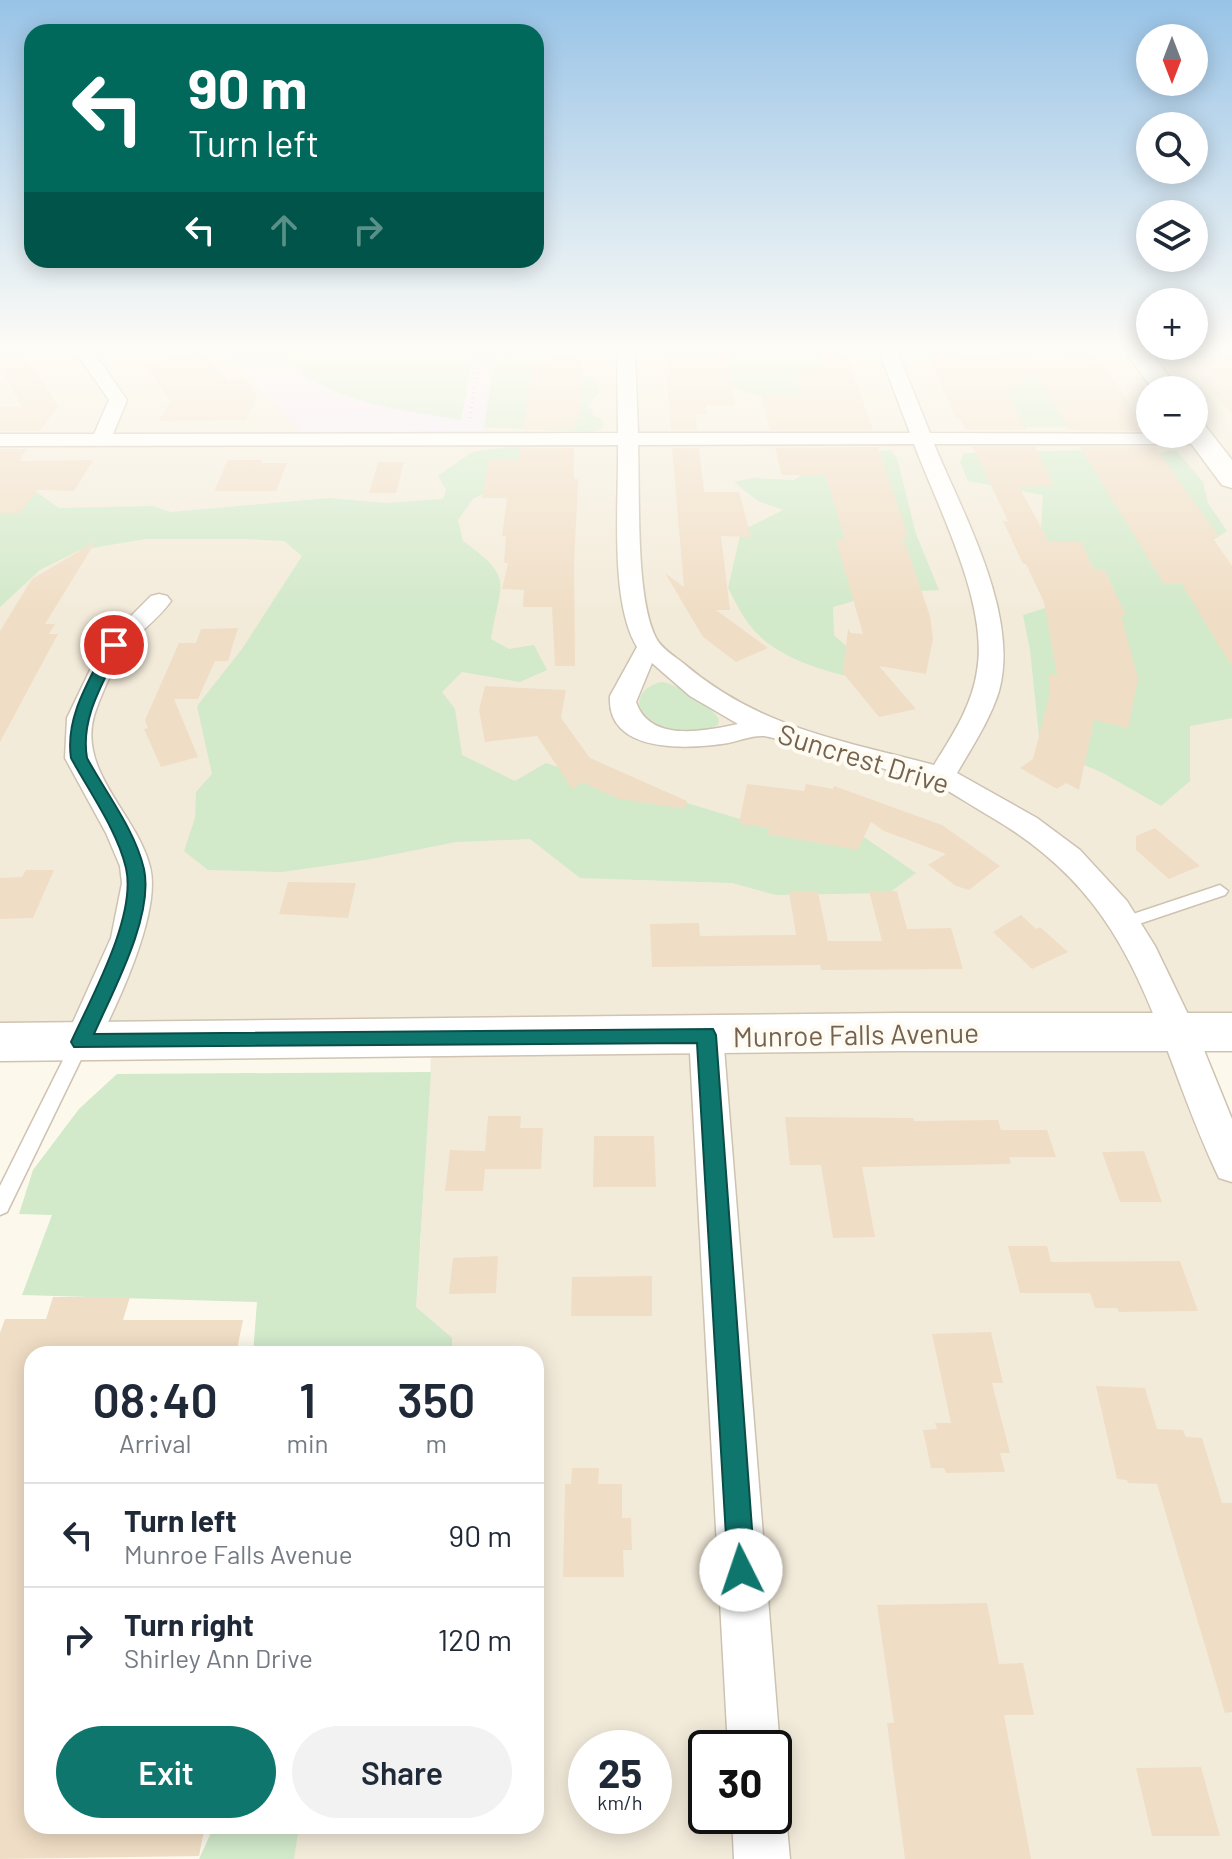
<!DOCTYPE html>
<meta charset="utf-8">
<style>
:root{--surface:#fff;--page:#f2f2f3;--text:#1f2937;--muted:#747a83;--line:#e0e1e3;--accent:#0f766e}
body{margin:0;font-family:Barlow,sans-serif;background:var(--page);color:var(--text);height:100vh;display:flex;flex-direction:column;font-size:30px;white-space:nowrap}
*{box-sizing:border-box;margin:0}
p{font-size:26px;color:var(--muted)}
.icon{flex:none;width:44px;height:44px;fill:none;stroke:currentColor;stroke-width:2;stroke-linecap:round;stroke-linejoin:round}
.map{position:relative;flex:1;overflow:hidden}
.panel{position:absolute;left:24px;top:1346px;width:520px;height:488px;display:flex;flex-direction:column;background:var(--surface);border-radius:24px;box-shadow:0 4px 20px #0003}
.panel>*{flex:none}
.banner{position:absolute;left:24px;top:24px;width:520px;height:244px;border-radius:24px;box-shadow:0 4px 20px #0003;background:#00695c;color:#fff;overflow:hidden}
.needle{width:52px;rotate:180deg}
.tools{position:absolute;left:1136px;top:24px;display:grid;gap:16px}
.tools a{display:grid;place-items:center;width:72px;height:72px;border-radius:50%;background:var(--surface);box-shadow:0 4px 20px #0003;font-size:40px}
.speed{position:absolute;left:568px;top:1730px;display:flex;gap:16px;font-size:40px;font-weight:700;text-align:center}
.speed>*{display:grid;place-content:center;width:104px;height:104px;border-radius:50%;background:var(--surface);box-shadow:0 4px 20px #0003;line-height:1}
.speed small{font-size:20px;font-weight:400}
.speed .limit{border:4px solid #111;border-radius:12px;background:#fff;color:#111}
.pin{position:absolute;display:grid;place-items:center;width:68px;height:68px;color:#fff;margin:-34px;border:4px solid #fff;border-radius:50%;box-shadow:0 2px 8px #0007}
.me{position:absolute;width:88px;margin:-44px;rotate:356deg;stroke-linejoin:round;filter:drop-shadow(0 0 6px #0008)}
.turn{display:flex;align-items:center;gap:28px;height:168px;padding:0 32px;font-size:36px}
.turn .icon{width:104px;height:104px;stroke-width:2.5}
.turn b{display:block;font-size:56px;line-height:68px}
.lanes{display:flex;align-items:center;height:76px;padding:0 32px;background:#0003;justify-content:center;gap:40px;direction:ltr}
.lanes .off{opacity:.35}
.eta{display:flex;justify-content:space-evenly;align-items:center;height:136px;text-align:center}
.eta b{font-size:48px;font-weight:600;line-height:56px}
.action{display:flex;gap:16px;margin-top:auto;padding:16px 32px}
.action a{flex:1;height:92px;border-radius:48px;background:var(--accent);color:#fff;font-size:32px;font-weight:600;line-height:92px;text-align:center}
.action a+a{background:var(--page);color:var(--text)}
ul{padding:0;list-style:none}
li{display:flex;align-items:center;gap:24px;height:104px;padding:0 32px;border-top:2px solid var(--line)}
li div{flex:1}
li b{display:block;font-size:30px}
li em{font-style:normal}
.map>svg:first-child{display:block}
.residential{fill:#f3ebda;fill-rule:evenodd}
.education{fill:#f5e8f9}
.green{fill:#d2e9ca}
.building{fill:#f0ddc5}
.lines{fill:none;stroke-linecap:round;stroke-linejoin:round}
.lane-casing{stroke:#cec2b1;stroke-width:3}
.street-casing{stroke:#cec2b1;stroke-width:3}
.secondary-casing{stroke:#d0c3af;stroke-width:3}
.path{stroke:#d5c0a7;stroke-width:3;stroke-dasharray:1 4;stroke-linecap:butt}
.lane{fill:#fff;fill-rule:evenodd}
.street{fill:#fff;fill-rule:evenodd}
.secondary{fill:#fff;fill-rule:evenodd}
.route{fill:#0f766e;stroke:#0a4d48;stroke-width:2}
.labels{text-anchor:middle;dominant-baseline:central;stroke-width:8;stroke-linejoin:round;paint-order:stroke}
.street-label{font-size:28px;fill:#76634f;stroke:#fefbf2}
</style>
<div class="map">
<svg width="1232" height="1859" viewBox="0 0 1232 1859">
<rect width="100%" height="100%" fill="#fcf8ec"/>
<!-- residential -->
<path class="residential" d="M0,351h1232v681l-51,1 51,132v694h-958l5,-33h257v-472h-183l67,-107 12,-208 -432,3zM1150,390h44v44h-44zM586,1748h68v68h-68zM706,1748h68v68h-68z"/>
<!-- education -->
<path class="education" d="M226,351h270l-14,88h-175z"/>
<!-- green -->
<path class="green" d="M277,351h197l-13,69c-64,-11 -137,-17 -184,-69z
M496,351h22l8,9 18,7 3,9h43l8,7 1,9 -12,14 6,5 -1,4 10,4 2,9 -14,4 -106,-5z
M701,351h112l17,8 -21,40c-49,1 -68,-4 -107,-32z
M900,351h130l6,6 -16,5 21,9 28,56h-49l-44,-49 -62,-16z
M509,447l30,1 4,16 -70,35 -15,21 5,21c53,38 37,40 28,98l18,10 25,-4 13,25 -27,12 -58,-10 -20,20 13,17 7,46 53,26 31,-18 79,26h16l112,34 111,14 52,36 -27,20 -113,2 -44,-12 -152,-5 -50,-39 -74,3 -90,18 -84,12 -74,-2 -24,-19 11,-33 1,-26 16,-18 -15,-68 45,-57 60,-93 -18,-15 -39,-2h-99l-66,11 -40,20 -40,37v-107l35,-9 24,17 94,-2 18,6 158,-14 57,5 57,-4 3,-9 -8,-14 34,-24z
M891,450l6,8 19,76 23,56 -57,3 -49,14 1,28 35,31 9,17c-45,-10 -104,-21 -132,-63 -7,-10 -12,-21 -18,-32l13,-57 42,-21 -25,-9 -24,-19 20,-4 40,2 39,-25z
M1095,450l62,3 19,-3 27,32 5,21 19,28 -42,28 47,83v76l-42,8v55l-29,25 -58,-33 -63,-27 -10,-96 -7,-35 60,-19 -39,-57 -3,-13 2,-31 -75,-14 -8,-19 4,-9z
M661,682c14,0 51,25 58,37l-1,6c-24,14 -53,6 -74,-7 -11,-18 -2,-31 17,-36z
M431,1072l-15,235 36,31v16h-199l4,-52 -235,-7 30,-80 -33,-1 14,-44 46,-61 38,-35z
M214,1826h85l-5,33h-95z"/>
<!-- building -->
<path class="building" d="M0,351h22l36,55 -18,25h-40v-24h22l-22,-41z
M818,351h27l28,79h-103l-9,-34h40l-7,-26h24l-1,-5h6z
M933,351h29l3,7 99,1 -4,-8h29l9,15h7l33,51h-5l10,14 -74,-1 -34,-56 -28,16 20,40h-61l-6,-12h-4l-25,-58h6z
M200,352l28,30 15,-3 14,16 -11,25 -87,1 11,-20 -26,-38z
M669,352h60l6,53h-29l1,9h-12l2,16h-26l-4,-52z
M1185,356h47v58l-23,-27z
M551,358h31v42h-2l-1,20h-4v10h-52l10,-69h18z
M878,447l30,90h-5l27,79 3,23 -7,35 -47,-8 37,43 -37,8 -36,-44 5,-44 3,4 12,1 -27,-94h9l-19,-64 -44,-1 -7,-27z
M973,447h62l19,39 -35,1 30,55h32l13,27h10l22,46h-5l17,64 -10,49 -34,-8 -15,70 -13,-7 -9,6 -37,-21 13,-9 17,-66v-19l7,1 -13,-73 -18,-38h-3l-20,-43h5z
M1080,447h75l64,90h-7l20,29v101l-50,-83h-18z
M520,448h54v31h4l-4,86 1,101h-20l-3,-59h-29l1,-17 -22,-1 6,-26h-4l2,-27h-4l5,-38h-25l7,-38h30z
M672,448h27l5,44h35l12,45 -30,-1 9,74h-14l52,38 -32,14 -33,-25 -38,-64 19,14z
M0,449h27l-8,12 74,-1 -19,31 -37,-1 -17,23h-20z
M228,460h34l-1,3h26l-11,28h-62z
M378,462h26l-8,31h-27z
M96,541l-51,83h10l-6,10h9l-58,108v-111l32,-52z
M238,628l-10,33h-13l-17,38h-24l24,58 -37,10 -17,-38 4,-1 -3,-8 34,-77h17l5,-14z
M485,686l81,4 -5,28 29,40 97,43 -2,8 -65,-10 -39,-17 -8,8 -36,-54 -52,6 -6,-32z
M747,784l57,7 2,-7 27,5 1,-3 108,39 58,41 -31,24 -13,-4 -28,-21 18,-11 -62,-23 -13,-9 -13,28 -91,-16 2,-6 -30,-4z
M1155,828l45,38 -31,13 -33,-29v-14z
M26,870h28l-21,48 -33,1v-41l22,-1z
M288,882l68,1 -8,35 -69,-4z
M869,891h28l10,38 44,-1 12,41 -142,1 -1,-5 -168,2 -2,-43 49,-1 1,13 96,-1 -7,-43h29l10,49h54z
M1021,915l15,14 4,-2 28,25 -36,17 -39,-37z
M488,1116h33l-1,12h23l-2,41h-56l-2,22h-38l5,-41 35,1z
M785,1117l128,1 1,3 84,-1 3,10h46l9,27h-47l2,7 -149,3 13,70 -42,1 -12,-73h-31z
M594,1136h60l2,51h-63z
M1144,1151l18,51h-42l-18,-50z
M1008,1246h39l4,16 129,-1 18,50 -79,1 -2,-4h-22l-5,-15h-70z
M498,1256l-2,37 -47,1 4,-36z
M652,1276v40h-81l1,-39z
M53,1297h77l-7,23h120l-7,34h-204v472h173l-6,30 -199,3v-526l5,-14h41z
M991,1332l12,51h-11l18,70h-10l5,19 -59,1 -2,-5h-13l-8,-38 14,-1 -2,-6h16l-19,-89z
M1096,1386l49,2 12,41 26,1 3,7 16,1 20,65h10v209l-7,1 -68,-229 -29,-1 -1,-3 -10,-1z
M572,1468h27l-1,16h24v34h9l1,32h-9l1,27h-61l2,-93h6z
M987,1603l12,61 24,-1 11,52h-30l27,144h-126l-18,-136h7l-17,-118z
M1201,1767l19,69h-68l-16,-68z"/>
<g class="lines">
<!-- lane casing -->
<g class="lane-casing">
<path id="lane" d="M1220,885l8,6 -3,4 -101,34 -8,-6 2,-4z
M80,1036l6,2 3,5 -82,169 -7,3v-29l74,-148z"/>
</g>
<!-- street casing -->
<g class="street-casing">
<path id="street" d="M75,351h18l34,49 -14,34 505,-1 -1,-82h18l3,82h272l-31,-82h18l33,82 278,1 3,4 -3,4 -7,2h-267c29,70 86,171 65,247 -9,29 -27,56 -42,82l80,45 43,32 47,51 28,45 42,87 35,86v63l-13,-4c-69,-145 -74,-272 -228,-361 -20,-11 -42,-28 -64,-36 -38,-12 -78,-21 -117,-31 -14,-4 -32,-12 -46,-14 -11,-1 -26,5 -36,7 -37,6 -122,12 -118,-47l27,-49c-28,-46 -18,-147 -19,-202l-618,1v-12h94l15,-34zM914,444c24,64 75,160 63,227 -5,35 -25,65 -43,94 -94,-25 -175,-37 -251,-102 -9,-7 -22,-15 -27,-25 -21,-41 -16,-144 -18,-193zM652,663l38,33 48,28c-34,7 -88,19 -102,-22z
M159,594l8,2 4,5c-12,17 -29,29 -43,44 -11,12 -29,55 -34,71 -16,56 44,100 56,151 12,46 -35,143 -57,185l-12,4 -12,-4 -5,-10 47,-104 11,-55 -2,-17 -14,-33 -41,-75 2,-40 35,-73 49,-49z
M706,1021l12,4 5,10 57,713 -6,15v-15h-46l-39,-713 5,-10z
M774,1795l4,2 8,19 4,43h-56l-2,-43h42z"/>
</g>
<!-- secondary casing -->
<g class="secondary-casing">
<path id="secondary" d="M1125,351h25l29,39h-26z
M1194,421l9,2 29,37v28l-10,-3 -38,-51h10z
M898,1013h334v38h-334l-898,10v-38z"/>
</g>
<!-- path -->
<path class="path" d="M470,418l10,-67"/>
<!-- lane -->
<use href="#lane" class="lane"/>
<!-- street -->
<use href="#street" class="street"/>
<!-- secondary -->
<use href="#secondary" class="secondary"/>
</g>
<!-- sky -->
<linearGradient id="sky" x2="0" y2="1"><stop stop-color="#98c3e7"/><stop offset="0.57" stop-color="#fefcf6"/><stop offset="1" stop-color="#fefcf6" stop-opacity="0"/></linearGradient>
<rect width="1232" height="612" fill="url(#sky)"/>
<!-- route -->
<path class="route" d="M114,641l7,4c-17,37 -41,72 -34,113 19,35 48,72 57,111 10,47 -31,122 -50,165l619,-5 3,6 39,535 -4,9 -10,4 -9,-4 -4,-9 -31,-527 -623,4 -3,-5c20,-44 66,-126 55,-174 -9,-38 -36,-75 -55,-110 -6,-41 18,-77 36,-113z"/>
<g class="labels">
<!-- street labels -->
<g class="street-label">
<text transform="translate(864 758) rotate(17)">Suncrest Drive</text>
<text transform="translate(856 1034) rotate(-1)">Munroe Falls Avenue</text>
</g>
</g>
</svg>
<div class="tools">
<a><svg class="needle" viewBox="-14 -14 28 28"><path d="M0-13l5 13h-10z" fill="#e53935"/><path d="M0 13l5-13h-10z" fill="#747a83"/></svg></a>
<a><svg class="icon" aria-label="search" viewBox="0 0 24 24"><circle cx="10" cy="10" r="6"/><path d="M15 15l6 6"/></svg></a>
<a><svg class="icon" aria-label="layers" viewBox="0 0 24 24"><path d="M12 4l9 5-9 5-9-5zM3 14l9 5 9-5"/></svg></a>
<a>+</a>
<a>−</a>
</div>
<div class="speed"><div>25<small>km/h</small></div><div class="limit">30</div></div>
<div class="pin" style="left:114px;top:645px;background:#d93025"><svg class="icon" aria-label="arrive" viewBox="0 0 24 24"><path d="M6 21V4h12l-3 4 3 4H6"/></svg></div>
<svg class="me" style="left:741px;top:1570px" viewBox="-20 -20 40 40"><circle r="19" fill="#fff"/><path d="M0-13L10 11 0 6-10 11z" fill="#0f766e"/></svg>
<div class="banner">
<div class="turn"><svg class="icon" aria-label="left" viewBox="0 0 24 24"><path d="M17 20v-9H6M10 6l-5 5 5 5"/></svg><div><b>90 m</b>Turn left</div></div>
<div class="lanes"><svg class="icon" aria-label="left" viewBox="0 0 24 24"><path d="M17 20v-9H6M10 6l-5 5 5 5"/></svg><svg class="icon off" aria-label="ahead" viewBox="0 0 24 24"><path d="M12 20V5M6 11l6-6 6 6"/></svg><svg class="icon off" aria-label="right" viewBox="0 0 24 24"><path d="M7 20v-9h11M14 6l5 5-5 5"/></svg></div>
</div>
<section class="panel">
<div class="eta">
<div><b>08:40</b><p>Arrival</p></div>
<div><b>1</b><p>min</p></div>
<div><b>350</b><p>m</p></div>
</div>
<ul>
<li><svg class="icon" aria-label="left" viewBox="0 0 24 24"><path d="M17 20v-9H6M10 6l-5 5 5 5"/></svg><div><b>Turn left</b><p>Munroe Falls Avenue</p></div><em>90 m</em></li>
<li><svg class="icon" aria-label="right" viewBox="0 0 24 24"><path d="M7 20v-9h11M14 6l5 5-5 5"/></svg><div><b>Turn right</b><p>Shirley Ann Drive</p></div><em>120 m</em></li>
</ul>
<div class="action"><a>Exit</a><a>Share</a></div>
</section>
</div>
